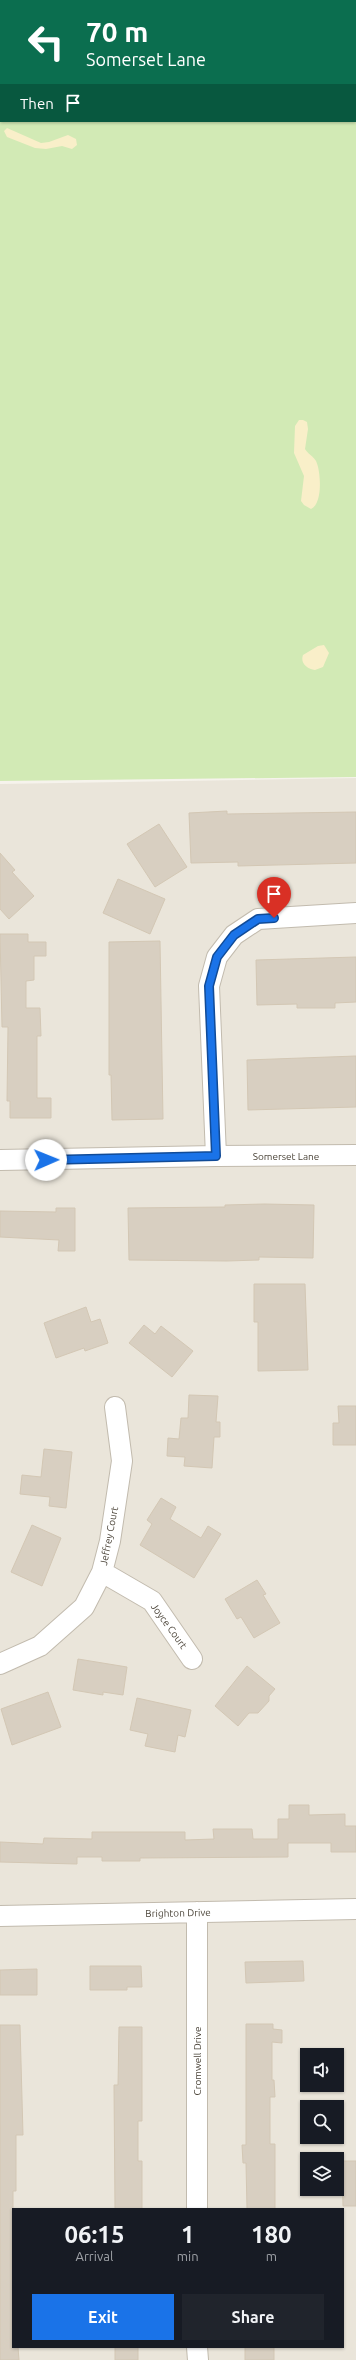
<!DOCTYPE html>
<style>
:root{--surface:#171b24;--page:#20242c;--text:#f1f3f6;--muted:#9ea1a6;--accent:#1a73e8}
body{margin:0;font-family:Ubuntu,sans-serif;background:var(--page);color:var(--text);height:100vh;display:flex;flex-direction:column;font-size:15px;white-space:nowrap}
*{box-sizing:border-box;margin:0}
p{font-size:13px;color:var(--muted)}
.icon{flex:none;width:22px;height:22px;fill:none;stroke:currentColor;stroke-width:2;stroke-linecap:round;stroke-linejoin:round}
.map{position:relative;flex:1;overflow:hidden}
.side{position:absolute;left:12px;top:2208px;width:332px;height:140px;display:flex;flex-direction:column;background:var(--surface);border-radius:0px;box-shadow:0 1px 3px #0004}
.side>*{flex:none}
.hud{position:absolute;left:0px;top:0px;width:356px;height:122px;box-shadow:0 1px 3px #0004;background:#0b6e4f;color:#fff;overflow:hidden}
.buttons{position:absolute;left:300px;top:2048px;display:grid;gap:8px}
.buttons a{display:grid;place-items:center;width:44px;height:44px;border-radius:0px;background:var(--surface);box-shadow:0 1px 3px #0004;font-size:20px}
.pin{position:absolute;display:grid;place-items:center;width:34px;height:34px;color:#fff;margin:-41px -17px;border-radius:50% 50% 50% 0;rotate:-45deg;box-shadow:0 0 4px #0007}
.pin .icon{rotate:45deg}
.me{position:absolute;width:44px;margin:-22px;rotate:89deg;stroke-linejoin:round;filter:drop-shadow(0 0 3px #0008)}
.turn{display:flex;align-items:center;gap:14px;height:84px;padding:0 20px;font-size:18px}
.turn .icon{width:52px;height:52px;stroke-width:2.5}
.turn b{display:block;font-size:28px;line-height:34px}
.then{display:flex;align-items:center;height:38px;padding:0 20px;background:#0003;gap:8px;font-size:15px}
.eta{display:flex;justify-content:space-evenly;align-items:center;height:68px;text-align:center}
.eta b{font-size:24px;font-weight:600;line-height:28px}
.action{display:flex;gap:8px;margin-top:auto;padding:8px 20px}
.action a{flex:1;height:46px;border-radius:0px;background:var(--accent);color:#fff;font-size:16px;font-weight:600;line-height:46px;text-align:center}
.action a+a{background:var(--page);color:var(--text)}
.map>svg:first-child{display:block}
.residential{fill:#eae5da;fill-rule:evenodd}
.green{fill:#d2eab5;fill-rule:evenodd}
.sand{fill:#f9efc9}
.building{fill:#d8cfc1;stroke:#d3c7b4}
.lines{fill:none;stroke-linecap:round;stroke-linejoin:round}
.minor-casing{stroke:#c2bbae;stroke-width:22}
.minor{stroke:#fff;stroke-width:20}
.route-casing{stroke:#114b97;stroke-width:10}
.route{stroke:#1a73e8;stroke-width:7}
.labels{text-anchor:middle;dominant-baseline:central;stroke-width:3;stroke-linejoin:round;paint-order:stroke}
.street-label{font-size:10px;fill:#4b4439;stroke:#fff}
</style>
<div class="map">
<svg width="356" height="2360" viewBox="0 0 356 2360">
<rect width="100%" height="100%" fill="#f6f3ec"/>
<!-- residential -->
<path class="residential" d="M356,778v1582h-356v-1576zM307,2055h30v30h-30zM307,2107h30v30h-30zM307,2159h30v30h-30zM13,2209h330v138h-330z"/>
<!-- green -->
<path class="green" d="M0,0h356v777l-356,4zM1,1h354v120h-354z"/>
<!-- sand -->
<path class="sand" d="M7,128l34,15 8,-1 19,-7 8,4 1,6 -5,4 -10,-3 -16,3 -11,-1 -28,-11 -3,-6z
M303,420l4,2 1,7 -3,20c3,5 8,7 11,12 5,10 7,43 -5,48l-7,-4 -3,-4 3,-25 -10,-23 1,-27 4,-6z
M324,645l5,8 -6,14 -8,3c-8,-1 -15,-7 -12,-15l15,-9z"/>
<!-- building -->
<path class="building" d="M227,811v3l129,-2v51l-118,3v-4l-47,1 -2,-50z
M159,824l28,43 -32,20 -28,-43z
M0,853l15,17 -3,2 22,24 -25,23 -9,-10z
M118,879l47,20 -15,35 -47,-21z
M0,934h28v8h18v14h-12v24l-8,1v27h14l1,28h-4v62h14v20h-41v-17h-3l1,-74h-6z
M160,941l3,178 -51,1 -1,-45h-2v-133z
M356,957v45l-21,1v5h-38v-4l-40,1 -1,-45z
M356,1056v51l-108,3 -1,-50z
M264,1204l50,1 -1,53 -54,-1v3l-32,1 -98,-1 -1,-52 97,-1v-2z
M56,1208h19v43h-17l1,-11 -59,-3v-26l56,1z
M254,1284h51l3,86 -50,1v-49h-4z
M86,1307l5,15 9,-3 8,24 -23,8 -1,-3 -28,10 -12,-35z
M144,1325l11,9 6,-8 32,25 -21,26 -43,-34z
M189,1395l29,1 -2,26h4v15h-6l-2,31 -28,-2 1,-9 -18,-1 1,-18 11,1 2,-21h7z
M338,1406h18v39h-23v-22h6z
M44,1449l28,3 -6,56 -17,-2 1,-9 -30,-3 2,-19 19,2z
M161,1498l15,9 -6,12 31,19 7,-12 13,8 -27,44 -54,-33 12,-21 -5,-4z
M32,1525l29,13 -19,48 -31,-14z
M257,1580l9,14 -3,1 17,28 -26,15 -13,-21 -4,2 -12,-20z
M78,1659l49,8 -4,28 -20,-3v3l-30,-5z
M247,1666l28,23 -6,7v5l-11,12h-9l-11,13 -23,-20z
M48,1692l13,35 -49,18 -11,-36z
M137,1698l54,12 -6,27 -7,-2 -3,17 -30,-6 3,-12 -18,-4z
M289,1805h20v10l36,-1v12h11v26h-25v-9h-43v14l-148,1v3h-38v-4h-25v7l-77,-2v-20l43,2 1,-6 48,1v-7h93v8l29,-1 -1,-10h39l1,10h25v-20h11z
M303,1961l1,20 -58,2 -1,-21z
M90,1966h51l1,21h-15v3h-37z
M37,1969v26h-37v-25z
M246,2024h27v5l9,1v13l-10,-1v38h2l1,17h-5v47h5v65h-28l-1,-46h-3l-1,-18h4z
M0,2025h20l3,110h-7v56h-3v156h5l1,13h-19z
M119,2027h23v94h-4v40h4v48h-27l-1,-124h4z
M342,2161h14v45h-13z
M115,2347h23v13h-23z
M245,2347h29v13h-29z"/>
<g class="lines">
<!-- minor casing -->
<g class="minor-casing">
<path id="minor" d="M216,1156l140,-1
M0,1160l216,-4 -7,-170 8,-29 17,-22 24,-16 98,-6
M102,1572l50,29 40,58
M0,1664l40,-18 44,-39 18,-35 8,-31 12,-80 -7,-54
M197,1912v297
M0,1916l356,-7
M197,2347l1,13"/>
</g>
<!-- minor -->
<use href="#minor" class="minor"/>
</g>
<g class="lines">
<!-- route casing -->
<g class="route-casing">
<path id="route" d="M46,1160l170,-4 -7,-170 8,-29 17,-22 24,-16 16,-1"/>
</g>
<!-- route -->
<use href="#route" class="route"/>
</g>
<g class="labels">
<!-- street labels -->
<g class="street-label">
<text x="286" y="1156">Somerset Lane</text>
<text transform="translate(109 1536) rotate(-79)">Jeffrey Court</text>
<text transform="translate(169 1626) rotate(54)">Joyce Court</text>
<text transform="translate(178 1913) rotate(-1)">Brighton Drive</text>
<text transform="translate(197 2061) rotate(-90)">Cromwell Drive</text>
</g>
</g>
</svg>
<div class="buttons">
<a><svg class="icon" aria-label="sound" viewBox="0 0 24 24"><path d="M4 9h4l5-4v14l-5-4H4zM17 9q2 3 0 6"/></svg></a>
<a><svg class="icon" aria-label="search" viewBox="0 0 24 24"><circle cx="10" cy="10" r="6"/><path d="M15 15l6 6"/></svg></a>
<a><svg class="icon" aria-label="layers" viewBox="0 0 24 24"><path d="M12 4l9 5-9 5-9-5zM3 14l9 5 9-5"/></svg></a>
</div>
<div class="pin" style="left:274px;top:918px;background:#d93025"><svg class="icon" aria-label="arrive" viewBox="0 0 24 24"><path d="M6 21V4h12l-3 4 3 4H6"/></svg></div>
<svg class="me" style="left:46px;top:1160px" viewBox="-20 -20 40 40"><circle r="19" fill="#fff"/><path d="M0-13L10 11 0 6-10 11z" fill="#1a73e8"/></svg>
<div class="hud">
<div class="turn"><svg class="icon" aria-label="left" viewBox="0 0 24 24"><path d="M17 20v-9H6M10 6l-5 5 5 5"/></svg><div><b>70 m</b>Somerset Lane</div></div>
<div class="then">Then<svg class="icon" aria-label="arrive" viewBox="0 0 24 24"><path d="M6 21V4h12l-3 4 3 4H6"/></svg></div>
</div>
<section class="side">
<div class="eta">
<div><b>06:15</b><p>Arrival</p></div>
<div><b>1</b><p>min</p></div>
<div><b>180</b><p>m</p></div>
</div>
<div class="action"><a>Exit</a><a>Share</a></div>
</section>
</div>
